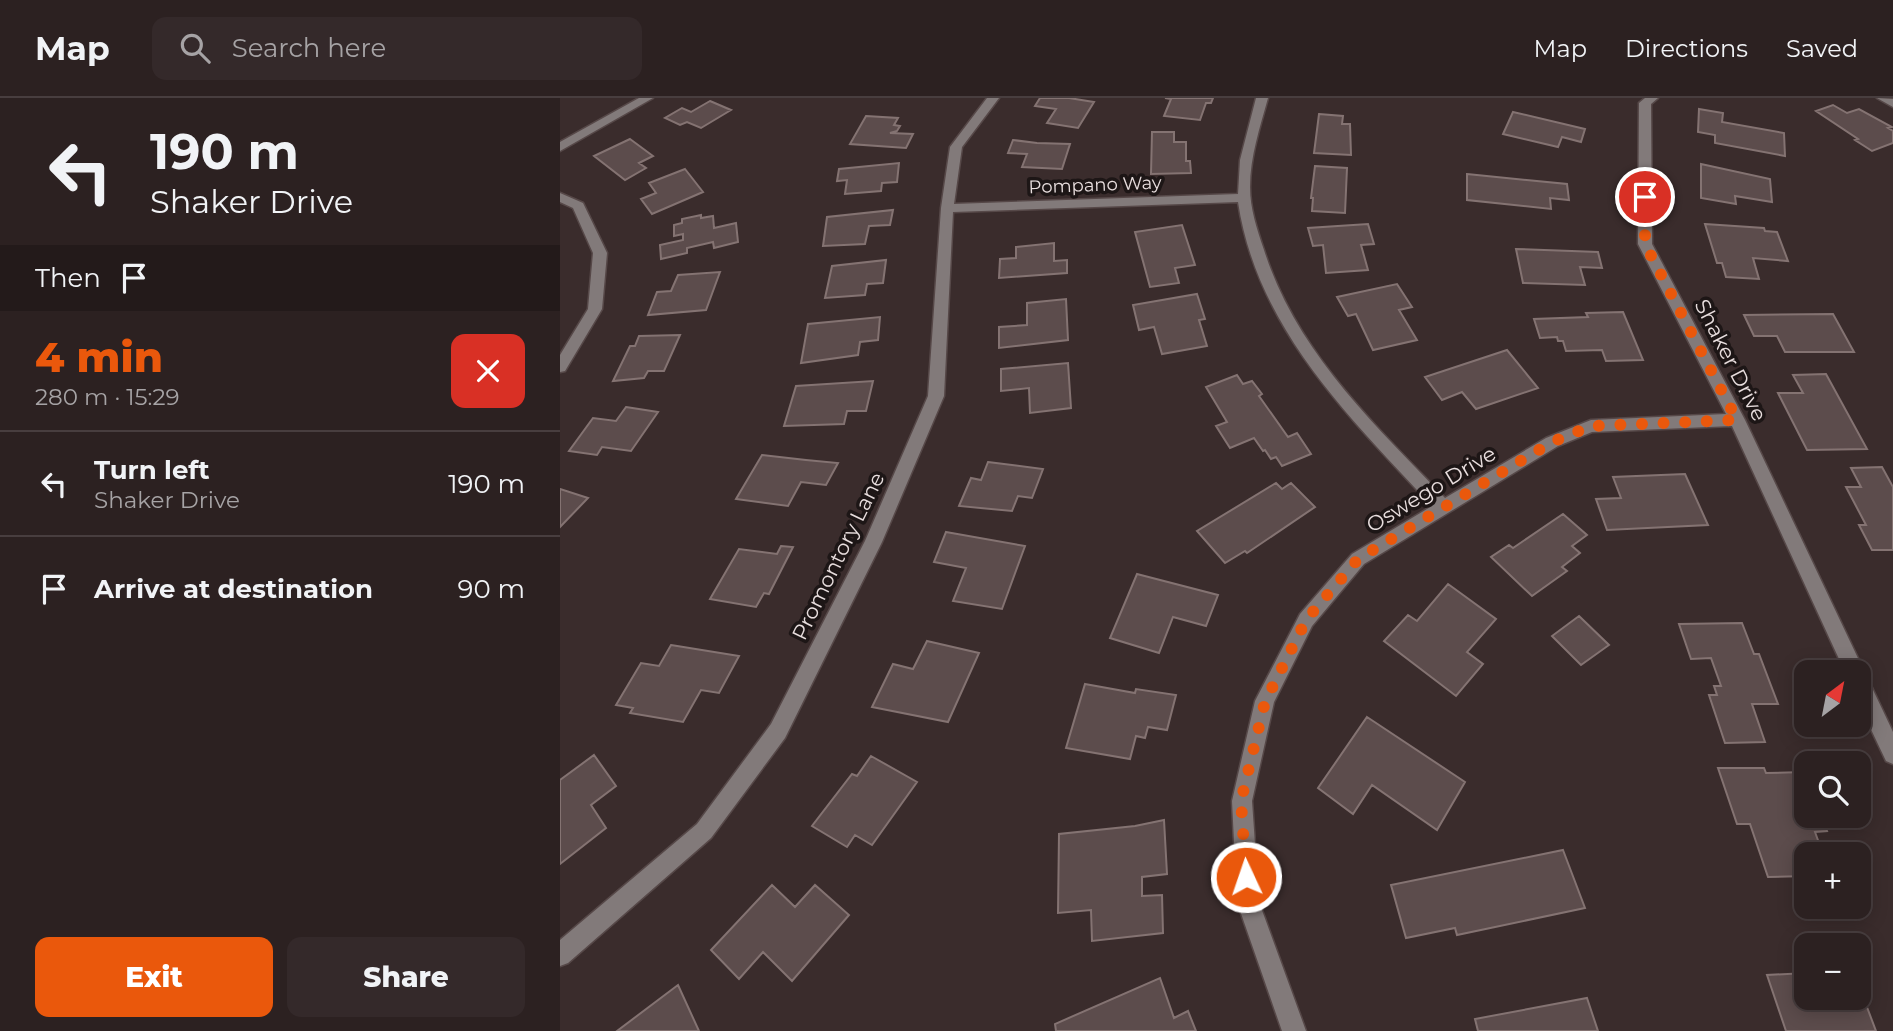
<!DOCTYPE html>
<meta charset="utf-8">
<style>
:root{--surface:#2c2121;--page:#34292a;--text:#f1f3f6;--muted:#a6a3a5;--line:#483e3f;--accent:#ea580c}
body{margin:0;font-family:Montserrat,sans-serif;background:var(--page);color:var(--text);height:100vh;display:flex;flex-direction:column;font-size:26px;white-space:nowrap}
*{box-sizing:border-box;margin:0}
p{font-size:23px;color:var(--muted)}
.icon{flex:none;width:38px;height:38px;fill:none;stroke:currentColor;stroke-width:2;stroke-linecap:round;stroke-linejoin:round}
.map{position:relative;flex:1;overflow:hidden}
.details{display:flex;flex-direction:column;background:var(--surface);width:560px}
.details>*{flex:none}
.banner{background:#2c2121;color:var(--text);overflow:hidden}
.needle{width:46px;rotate:32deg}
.tools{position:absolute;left:1234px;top:562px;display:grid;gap:14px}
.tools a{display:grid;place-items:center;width:77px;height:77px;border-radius:14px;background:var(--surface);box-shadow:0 4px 18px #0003,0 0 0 2px var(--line);font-size:35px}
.pin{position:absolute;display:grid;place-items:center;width:60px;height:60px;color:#fff;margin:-30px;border:4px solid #fff;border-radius:50%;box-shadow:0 2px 7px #0007}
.me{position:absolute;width:77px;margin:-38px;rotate:357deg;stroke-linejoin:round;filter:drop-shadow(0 0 5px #0008)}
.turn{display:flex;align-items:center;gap:24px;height:147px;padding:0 35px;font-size:32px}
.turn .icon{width:91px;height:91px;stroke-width:2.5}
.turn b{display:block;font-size:49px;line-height:60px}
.then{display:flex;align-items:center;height:66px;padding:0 35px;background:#0003;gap:14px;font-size:26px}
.round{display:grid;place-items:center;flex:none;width:74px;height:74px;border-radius:14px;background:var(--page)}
.head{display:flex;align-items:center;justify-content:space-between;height:119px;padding:0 35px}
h1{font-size:42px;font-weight:800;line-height:52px;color:var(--accent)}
.cta{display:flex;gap:14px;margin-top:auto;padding:14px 35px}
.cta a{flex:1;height:80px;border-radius:14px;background:var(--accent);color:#fff;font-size:28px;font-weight:800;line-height:80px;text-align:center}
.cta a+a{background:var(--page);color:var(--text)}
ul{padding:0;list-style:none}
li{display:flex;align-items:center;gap:21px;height:105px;padding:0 35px;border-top:2px solid var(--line)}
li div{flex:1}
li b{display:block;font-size:26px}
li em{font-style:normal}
header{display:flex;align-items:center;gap:42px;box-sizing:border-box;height:98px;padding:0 35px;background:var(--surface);border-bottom:2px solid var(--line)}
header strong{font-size:33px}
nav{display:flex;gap:38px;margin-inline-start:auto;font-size:24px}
.search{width:490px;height:63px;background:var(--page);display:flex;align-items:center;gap:18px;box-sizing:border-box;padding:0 24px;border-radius:14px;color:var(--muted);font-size:26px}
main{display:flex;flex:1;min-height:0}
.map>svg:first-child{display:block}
.building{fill:#5c4c4c;stroke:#847372;stroke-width:2}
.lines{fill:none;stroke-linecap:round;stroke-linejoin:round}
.minor-casing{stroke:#564848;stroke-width:3}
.minor{fill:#827a7a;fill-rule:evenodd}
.route{stroke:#ea580c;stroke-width:12;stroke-dasharray:0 21.6}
.labels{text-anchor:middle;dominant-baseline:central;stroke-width:7;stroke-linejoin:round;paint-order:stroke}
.far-street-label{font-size:18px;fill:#e8dede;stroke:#1d1616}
.street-label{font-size:21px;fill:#e8dede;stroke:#1d1616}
</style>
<header>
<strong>Map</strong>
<div class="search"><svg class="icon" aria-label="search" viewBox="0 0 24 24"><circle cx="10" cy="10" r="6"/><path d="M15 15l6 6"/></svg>Search here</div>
<nav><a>Map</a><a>Directions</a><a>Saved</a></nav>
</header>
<main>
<section class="details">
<div class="banner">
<div class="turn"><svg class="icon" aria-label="left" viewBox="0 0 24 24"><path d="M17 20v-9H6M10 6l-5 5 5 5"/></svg><div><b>190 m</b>Shaker Drive</div></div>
<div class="then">Then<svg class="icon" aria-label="arrive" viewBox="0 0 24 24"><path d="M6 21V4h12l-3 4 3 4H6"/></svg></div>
</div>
<div class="head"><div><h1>4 min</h1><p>280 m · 15:29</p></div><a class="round" style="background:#d93025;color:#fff"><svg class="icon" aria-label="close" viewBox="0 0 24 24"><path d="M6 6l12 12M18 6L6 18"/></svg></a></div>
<ul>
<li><svg class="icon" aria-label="left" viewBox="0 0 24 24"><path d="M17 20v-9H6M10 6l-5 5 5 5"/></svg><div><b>Turn left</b><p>Shaker Drive</p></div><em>190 m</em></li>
<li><svg class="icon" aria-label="arrive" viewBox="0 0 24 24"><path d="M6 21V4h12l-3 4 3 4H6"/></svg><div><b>Arrive at destination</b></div><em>90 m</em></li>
</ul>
<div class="cta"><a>Exit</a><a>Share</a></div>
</section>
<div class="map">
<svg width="1333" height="933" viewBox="0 0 1333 933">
<rect width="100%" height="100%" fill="#3a2c2c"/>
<!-- building -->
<path class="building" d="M480,0h29l25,4 -16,26 -31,-5 9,-14 -21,-3z
M605,0h48l-2,5h-5l-6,17 -36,-4 7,-17z
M150,3l21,9 -30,18 -14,-6 -7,3 -15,-7 17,-10 9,4z
M1273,7l14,8 12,-4 33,18 -4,1 5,3v12l-21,8 -17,-11 3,-1 -42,-28z
M1139,11l24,4 -1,9 62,11 1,23 -70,-13v-8l-17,-3z
M953,14l72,17 -4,13 -19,-5 -4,10 -55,-13z
M759,16l24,2 -1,8h8l1,31 -37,-2z
M306,18l32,2 -4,7 6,1 -3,5 -7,2 23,1 -7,14 -56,-4z
M592,34h22v10h12v19h4l1,12 -40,1z
M70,41l23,17 -14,7 7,5 -21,12 -31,-24z
M453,42l24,3 33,1 -8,25 -40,-2 5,-13 -19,-1z
M339,65l-2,19 -15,1 -1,8 -36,3 2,-14 -10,1 2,-12z
M1141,66l69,15 2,23 -37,-6 1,8 -35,-6z
M755,68l32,2 -2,45 -33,-2 1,-13h-2z
M125,71l18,23 -51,22 -11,-15 15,-6 -7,-10z
M907,76l100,10 2,16 -19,-2 1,11 -84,-9z
M333,112l-3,15 -21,1 -4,18 -42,2 4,-29z
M141,117v3l12,-2 1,12 22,-5 2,19 -24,6 -1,-6 -26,6v5l-26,6 -1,-14 23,-5v-6l-9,2v-11l8,-2v-4z
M808,126l6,20 -13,1 7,25 -42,3 -3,-28 -10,1 -5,-18z
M1145,126l59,4 1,3 12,1 11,29 -35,-3 6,21 -33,-2 -4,-14h-5z
M622,127l13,40 -20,3 4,15 -29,4 -15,-55z
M494,145v18l13,-1v13l-68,5 1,-19 16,-1v-11z
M956,151l82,3 4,16 -22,-1 5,18 -62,-2z
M326,162l-3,23 -16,1 -2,11 -40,3 7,-32z
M160,174l-14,38 -58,5 9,-23 14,-1 7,-16z
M837,186l15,23 -13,3 18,30 -44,10 -17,-36 -8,2 -11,-19z
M637,196l8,25 -6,1 8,26 -45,8 -8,-27 -15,3 -6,-25z
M506,201l2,41 -69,8v-21l28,-2v-22z
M1063,214l20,48 -37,1 -4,-11 -36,1 -3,-10h-5l-1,-4 -17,1 -6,-19 54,-2 -2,-4z
M1273,216l21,38h-69l-8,-16h-23l-10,-21z
M320,219l-2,23 -18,2 -2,13 -57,8 7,-39z
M120,237l-16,36h-16l-4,7 -31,3 17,-35h5l4,-10z
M947,252l31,38 -62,21 -14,-17 -20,8 -17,-23z
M508,265l3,45 -41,5 -1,-25 -28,3v-22z
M1266,276l41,75 -60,1 -29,-57h25l-10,-18z
M677,277l6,9 9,-3 10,13 -3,2 29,41 9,-4 14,21 -29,12 -6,-9 -5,2 -6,-9 -2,1 -9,-13 -24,10 -14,-22 11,-4 -21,-35z
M313,283l-7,30h-19l-3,13 -60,2 12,-40z
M66,309l32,5 -27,39 -29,-4 -5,8 -28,-4 24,-33 23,3z
M202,357l44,5 32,3 -12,22 -25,-3 -13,24 -52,-7z
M428,364l55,7 -11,29 -14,-2 -6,15 -53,-5 12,-28 10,2z
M1322,369l11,20v63h-21l-13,-25h7l-20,-38h15l-10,-19z
M1125,376l23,51 -101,5 -11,-31 25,-1 -8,-21z
M716,385l6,6 9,-6 24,24 -68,46 -2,-2 -20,12 -28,-32z
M0,391l28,9 -28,29z
M1003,416l24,21 -15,11 8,7 -18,14 5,4 -35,25 -41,-39 18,-12 4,3z
M386,434l79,14 -23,63 -49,-8 13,-33 -32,-6z
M221,448l12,1 -24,47 -5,-1 -8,14 -46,-8 29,-50 38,5z
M577,476l81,21 -12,31 -33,-9 -14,36 -49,-15z
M888,486l48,35 -29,33 16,12 -27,32 -72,-55 24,-26 9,6z
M1019,518l30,29 -28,20 -29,-29z
M1182,525l12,31h5l19,50h-26l13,38 -40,1 -16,-48h8l-3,-9h7l-10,-28 -20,1 -12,-35z
M367,543l52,12 -31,69 -76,-15 21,-43 20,5z
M111,547l68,11 -20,37 -18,-3 -18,32 -53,-9 3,-5 -17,-3 25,-42 18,3z
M525,586l50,9 1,-4 40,6 -9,35 -19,-3 -3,11 -9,-2 -6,23 -64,-11z
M807,619l98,65 -28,48 -65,-45 -19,29 -35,-26z
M34,657l22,31 -25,19 15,23 -46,36v-84z
M311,658l46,26 -45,63 -17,-10 -8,12 -35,-21 40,-52 5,2z
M1158,670h46l2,5 38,-1 2,44h15l6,15 -12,1 8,22h-17v22l-38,1 -18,-53h-13z
M604,722l3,54 -25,3v19l20,-1 1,38 -71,8 -1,-31 -33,3 1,-79 76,-8z
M1003,752l22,58 -128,27 -2,-7 -49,10 -15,-53z
M212,787l23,22 20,-22 34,30 -57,66 -29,-29 -24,27 -28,-29z
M1246,875v25h52l1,-12 17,45h-90l-19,-56z
M600,880l14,40 14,-7 8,20h-140l-1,-7z
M118,887l21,46h-82z
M1027,900l11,33h-120l-3,-12z"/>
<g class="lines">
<!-- minor casing -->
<g class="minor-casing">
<path id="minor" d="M79,0h14l-93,53v-9z
M427,0h12l-37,49 -8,57 284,-10 2,-34 16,-62h12c-8,29 -18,59 -18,89 0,22 7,42 14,63 32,101 109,173 181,248l101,-60 45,-18 135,-6 -88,-170 1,-141 6,-5h13l-7,6 1,140 93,176 148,312v32l-7,-3 -28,-59v-30h-13l-113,-246 -140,6 -34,14 -194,118 -52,62 -38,76 -22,99 7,101 47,129h-24l-45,-129 -5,-101 23,-100 45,-87 52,-60 80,-48c-83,-89 -175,-178 -194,-304l-285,10 -9,184 -62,146 -97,196 -74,100 -143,125 -8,3v-26l137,-116 74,-100 94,-183 63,-145 13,-188 9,-61z
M1317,0l16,1v8z
M0,95l23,10 24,50 -5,56 -37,62 -5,1v-17l28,-46 5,-56 -20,-45 -13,-6z"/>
</g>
<!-- minor -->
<use href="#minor" class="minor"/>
</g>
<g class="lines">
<!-- route -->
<path class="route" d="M686,779l-5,-76 24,-99 41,-82 52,-61 194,-117 39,-16 146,-6 -92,-176v-47"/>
</g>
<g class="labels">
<!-- far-street labels -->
<g class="far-street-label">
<text transform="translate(535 87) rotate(-2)">Pompano Way</text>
</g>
<!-- street labels -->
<g class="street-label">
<text transform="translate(1171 262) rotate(63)">Shaker Drive</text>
<text transform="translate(871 391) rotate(-31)">Oswego Drive</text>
<text transform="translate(278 458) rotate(-64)">Promontory Lane</text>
</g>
</g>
</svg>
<div class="tools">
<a><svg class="needle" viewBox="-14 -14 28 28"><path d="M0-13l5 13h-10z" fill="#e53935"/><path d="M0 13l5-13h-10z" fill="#a6a3a5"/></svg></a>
<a><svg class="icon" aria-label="search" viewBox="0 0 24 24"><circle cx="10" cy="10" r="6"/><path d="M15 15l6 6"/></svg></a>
<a>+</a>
<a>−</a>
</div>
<div class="pin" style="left:1085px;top:99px;background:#d93025"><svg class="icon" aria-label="arrive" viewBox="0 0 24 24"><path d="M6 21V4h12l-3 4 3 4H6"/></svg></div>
<svg class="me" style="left:686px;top:779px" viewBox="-20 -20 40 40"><circle r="17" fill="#ea580c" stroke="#fff" stroke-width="3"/><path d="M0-11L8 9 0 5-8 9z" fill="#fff"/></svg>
</div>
</main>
